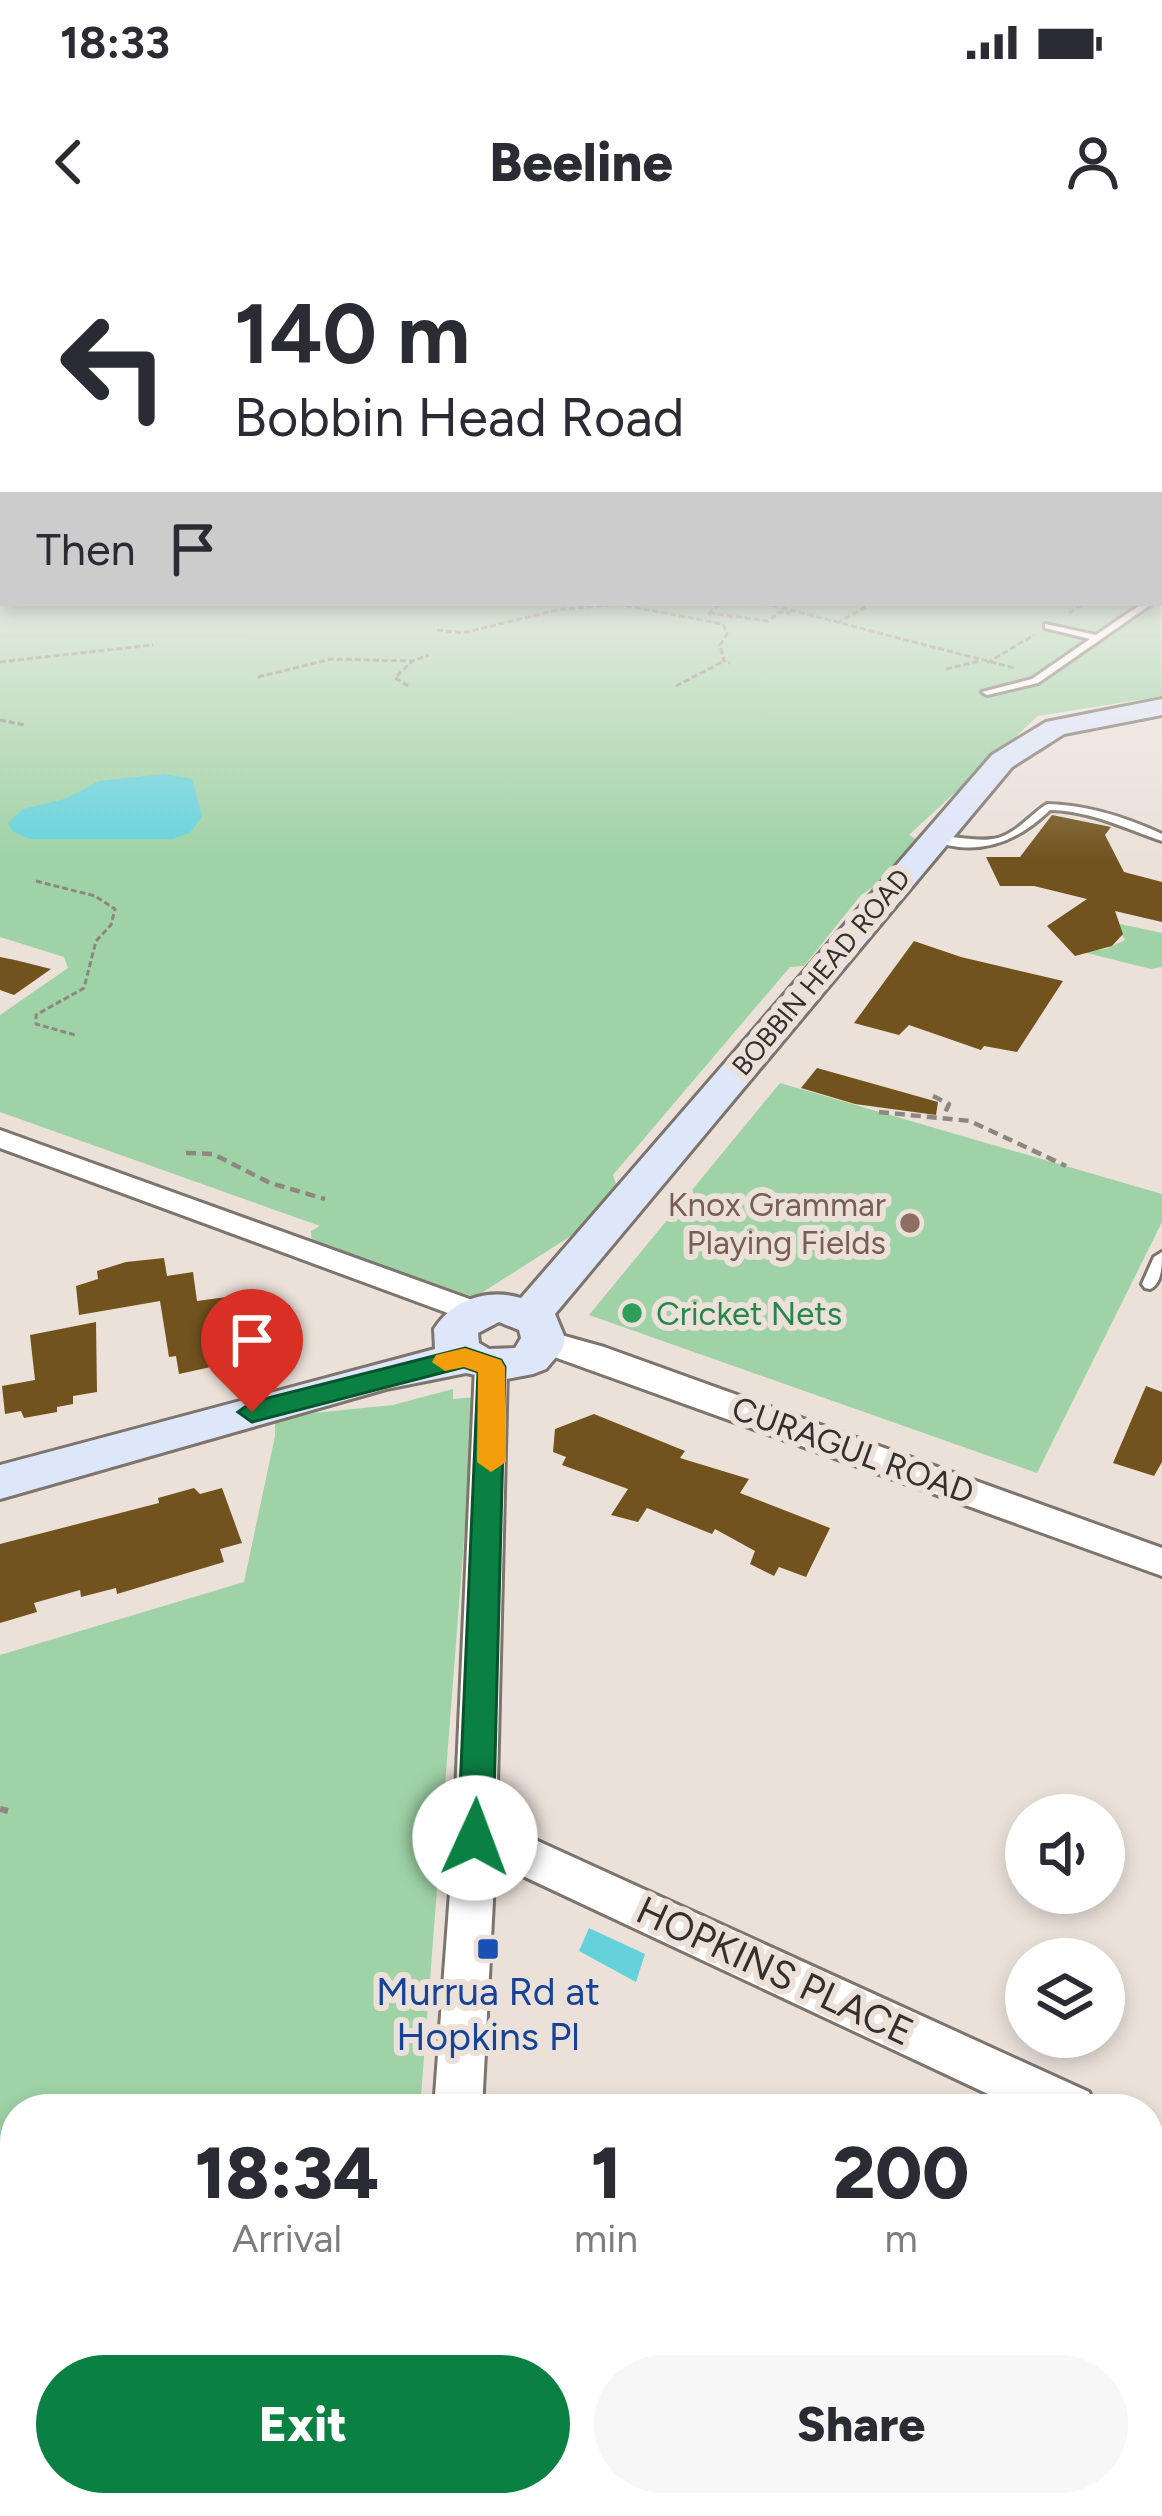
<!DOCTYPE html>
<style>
:root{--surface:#fff;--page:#f7f7f7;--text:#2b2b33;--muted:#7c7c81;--accent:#0b8043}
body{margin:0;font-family:Figtree,sans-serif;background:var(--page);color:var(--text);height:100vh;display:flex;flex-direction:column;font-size:45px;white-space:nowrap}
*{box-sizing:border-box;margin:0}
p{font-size:39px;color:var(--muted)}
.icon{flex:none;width:66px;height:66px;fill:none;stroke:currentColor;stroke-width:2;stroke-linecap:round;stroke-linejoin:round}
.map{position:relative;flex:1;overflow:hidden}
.sheet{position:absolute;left:0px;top:1854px;width:1164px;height:423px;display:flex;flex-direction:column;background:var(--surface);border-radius:48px 48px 0 0;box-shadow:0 6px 18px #0003}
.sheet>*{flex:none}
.top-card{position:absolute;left:0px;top:0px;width:1164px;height:366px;box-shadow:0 6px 18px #0003;background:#fff;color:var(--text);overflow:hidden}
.fabs{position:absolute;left:1005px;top:1554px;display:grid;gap:24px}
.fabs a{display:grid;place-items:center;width:120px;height:120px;border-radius:50%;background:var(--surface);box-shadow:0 6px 18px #0003;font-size:60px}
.pin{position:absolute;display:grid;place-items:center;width:102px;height:102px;color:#fff;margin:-123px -51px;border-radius:50% 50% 50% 0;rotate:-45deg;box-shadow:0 0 12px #0007}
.pin .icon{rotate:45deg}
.me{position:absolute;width:132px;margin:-66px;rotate:2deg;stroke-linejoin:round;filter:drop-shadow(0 0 9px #0008)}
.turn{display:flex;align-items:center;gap:42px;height:252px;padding:0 36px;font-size:54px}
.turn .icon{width:156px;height:156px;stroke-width:2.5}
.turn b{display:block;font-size:84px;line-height:102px}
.then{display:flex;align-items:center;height:114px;padding:0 36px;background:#0003;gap:24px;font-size:45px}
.eta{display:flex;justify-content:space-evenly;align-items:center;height:204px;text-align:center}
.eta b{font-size:72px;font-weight:800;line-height:84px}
.button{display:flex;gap:24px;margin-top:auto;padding:24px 36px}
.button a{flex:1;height:138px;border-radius:72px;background:var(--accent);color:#fff;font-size:48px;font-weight:800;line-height:138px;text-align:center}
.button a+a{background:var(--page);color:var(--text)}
.status{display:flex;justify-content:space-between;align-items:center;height:84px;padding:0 60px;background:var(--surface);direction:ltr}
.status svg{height:33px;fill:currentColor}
header{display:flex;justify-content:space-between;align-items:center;height:156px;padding:0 36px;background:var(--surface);font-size:54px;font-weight:800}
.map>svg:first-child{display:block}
.green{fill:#9fd2a6}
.water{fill:#65d2db}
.building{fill:#72531e}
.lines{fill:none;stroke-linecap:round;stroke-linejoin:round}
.service-casing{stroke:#7d746d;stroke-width:6}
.minor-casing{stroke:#7d746d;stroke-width:6}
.secondary-casing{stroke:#7d746d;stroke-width:6}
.path-far2{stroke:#8e8781;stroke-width:3;stroke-dasharray:6 3;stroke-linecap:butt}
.path-far1{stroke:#8e8781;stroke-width:4.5;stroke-dasharray:10 6;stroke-linecap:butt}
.path{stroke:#8e8781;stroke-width:6;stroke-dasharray:14 8;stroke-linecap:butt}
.service{fill:#fff;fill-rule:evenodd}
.minor{fill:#fff;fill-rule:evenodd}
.secondary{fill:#dee6fa;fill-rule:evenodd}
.route{fill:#0b8043;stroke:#07532c;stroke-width:3}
.slow{fill:#f59e0b}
.education-dot{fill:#8d6e63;stroke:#ebe1d9;stroke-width:4.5}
.leisure-dot{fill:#2e9e5b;stroke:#ebe1d9;stroke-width:4.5}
.transit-dot{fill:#1a4fb4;stroke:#ebe1d9;stroke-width:4.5}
.labels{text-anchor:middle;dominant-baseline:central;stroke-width:12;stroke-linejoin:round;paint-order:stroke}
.far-street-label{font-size:27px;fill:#34302d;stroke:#ebe1d9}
.education-label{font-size:33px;fill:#785e54;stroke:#ebe1d9;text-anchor:end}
.leisure-label{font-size:33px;fill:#27864d;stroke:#ebe1d9;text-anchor:start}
.street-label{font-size:33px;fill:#34302d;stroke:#ebe1d9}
.near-street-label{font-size:39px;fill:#34302d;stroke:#ebe1d9}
.near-transit-label{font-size:39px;fill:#164399;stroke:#ebe1d9}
</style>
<div class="status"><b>18:33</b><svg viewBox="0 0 49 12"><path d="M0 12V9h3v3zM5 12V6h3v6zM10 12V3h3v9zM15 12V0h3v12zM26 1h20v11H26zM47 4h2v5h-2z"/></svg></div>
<header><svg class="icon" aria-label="back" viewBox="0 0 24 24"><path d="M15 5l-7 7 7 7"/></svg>Beeline<svg class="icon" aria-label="person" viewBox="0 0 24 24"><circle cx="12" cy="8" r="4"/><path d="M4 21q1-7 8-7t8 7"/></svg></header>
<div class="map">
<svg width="1162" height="2276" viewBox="0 0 1162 2276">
<rect width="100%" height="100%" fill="#ebe1d9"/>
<!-- green -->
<path class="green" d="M0,300l3,63h1158v-36l1,129 -124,20 -129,119 24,13 -72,47 -57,71 -14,1 -177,208 5,16 -22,29 -124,79 -160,-52 -1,-16 9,-5 -320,-114v-97l68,-47 -4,-11 -64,-20z
M1120,684l42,9v34l-11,2 -68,-17 23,-3 19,-9 -7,-11z
M780,843l382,111v28l-125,251 -448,-158z
M453,1149v10l22,-2 -55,712h-405v393h375l-1,14h-389v-861l244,-73 31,-146v-19l118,-12z"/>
<!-- water -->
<path class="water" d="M164,534l28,5 10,37 -12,17 -18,6h-143l-17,-8 -4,-8 15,-14 42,-10 34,-18z
M589,1688l56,26 -9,28 -57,-31z"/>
<!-- building -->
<path class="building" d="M1052,575l59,12 -6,8 19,37 38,10v40l-47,-11 8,23 -11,12 -37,10 -28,-30 40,-27 -53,-13h-34l-14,-29h34z
M914,701l47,16 102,24 -46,71 -33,-6 -3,4 -72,-25 -10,10 -45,-12z
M0,717l15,3 36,9 -37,26 -14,-5z
M817,828l121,34 -2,13 -81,-11 -54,-16z
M164,1018l3,18 26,-4 4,29 59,-8 2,16 32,-4 3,28 -13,2 2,14 -34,4 4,5 -73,16 -3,-18 -7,1 -9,-56 -81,14 -3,-29 22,-7 -1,-8 29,-9z
M96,1082l1,70 -24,4v8l-16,3v5l-33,6 -3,-7 -16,3 -3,-28 33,-6 -5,-45z
M1146,1146l16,6v70l-8,14 -41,-13z
M594,1174l91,37 -5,7 69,21 -9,14 90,35 -24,49 -27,-10 -5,9 -24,-12 5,-13 -40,-22 -3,5 -65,-26 -9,14 -27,-7 17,-26 -66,-24 4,-8 -13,-5 2,-23z
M194,1248l6,6 22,-6 20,55 -22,6 4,13 -107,32 -1,-6 -35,9 -1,-7 -46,13 3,9 -37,11v-79l159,-41 -1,-5z"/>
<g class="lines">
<!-- service casing -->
<g class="service-casing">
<path id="service" d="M1161,352h1v6h-1z
M1143,363h10l-115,80 -51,12 -5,-3 50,-13 58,-40 -45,-11v-4l51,11z
M1047,564c41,1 78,13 115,30v7c-38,-13 -71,-30 -112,-31 -35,34 -75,48 -122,29 21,-7 47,5 70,-1 20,-6 33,-24 49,-34z
M1162,1012c0,13 0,32 -12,37l-5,-1 -3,-4 12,-27z"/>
</g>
<!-- minor casing -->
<g class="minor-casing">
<path id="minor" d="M0,890l486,175 5,7 -5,7h-22l-464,-171z
M543,1090l61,17 558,201v28l-630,-227 -5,-8 5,-8z
M491,1116l12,3 4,8 -11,459 35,12 558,254 7,17h-76l-525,-246 -13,246h-48l20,-271 21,-471 4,-8z
M405,2262h56l-1,14h-56z"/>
</g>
<!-- secondary casing -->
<g class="secondary-casing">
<path id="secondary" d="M1162,459v16l-98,19 -52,33 -457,547 10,24 -3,12 -16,19 -13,5 -32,6 -35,-7 -80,16 -386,110v-34l435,-116 -1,-20c19,-30 54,-41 87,-31l471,-543 54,-33zM499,1082l20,8 2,8 -6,10 -26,1 -10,-6 -1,-10z"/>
</g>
<!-- path-far2 -->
<path class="path-far2" d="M764,363l250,65
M617,364l106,20 4,10 -7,11 4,16 6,2
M709,373l59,8 12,-9 10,1
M1069,373l16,-10
M708,374l13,-11
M837,383l36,-20
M437,390l26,3 94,-23 59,-6
M0,422l153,-17
M987,423l47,-28
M946,429l33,-8
M258,437l73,-18 81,2
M408,446l-13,-8 17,-17 17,-6
M676,446l48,-25
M0,480l25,5
M36,641l59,15 20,13 -4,16 -15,16 -12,47 -48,27v9l39,11"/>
<!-- path-far1 -->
<path class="path-far1" d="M933,856l16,8 -5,11
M879,872l91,9 96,45
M186,913l27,1 57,29 55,16"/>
<!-- path -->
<path class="path" d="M0,1569l8,2"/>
<!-- service -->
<use href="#service" class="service"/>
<!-- minor -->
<use href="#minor" class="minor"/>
<!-- secondary -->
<use href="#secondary" class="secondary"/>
</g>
<!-- sky -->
<linearGradient id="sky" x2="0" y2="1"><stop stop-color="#73c0e3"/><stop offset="0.48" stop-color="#f6f2ee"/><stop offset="1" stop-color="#f6f2ee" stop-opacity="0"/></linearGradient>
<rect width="1162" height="619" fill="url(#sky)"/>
<!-- route -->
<path class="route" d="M465,1108l36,12 4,7 -12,471 -5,11 -13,5 -12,-5 -5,-11 20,-466 -14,-5 -212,55 -14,-10 14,-10z"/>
<!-- slow -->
<path class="slow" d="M465,1108l36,12 4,7 1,95 -15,10 -14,-10 1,-90 -14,-5 -19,4 -13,-9 4,-7z"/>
<!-- markers -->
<circle class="education-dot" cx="910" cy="983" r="12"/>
<circle class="leisure-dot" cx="632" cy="1073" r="12"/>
<rect class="transit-dot" x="476" y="1697" width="24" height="24" rx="6"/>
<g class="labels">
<!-- far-street labels -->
<g class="far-street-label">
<text transform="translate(821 732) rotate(-50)">BOBBIN HEAD ROAD</text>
</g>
<!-- education labels -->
<g class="education-label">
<text x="886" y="964">Knox Grammar<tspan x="886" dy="38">Playing Fields</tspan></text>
</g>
<!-- leisure labels -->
<g class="leisure-label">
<text x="656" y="1073">Cricket Nets</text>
</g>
<!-- street labels -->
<g class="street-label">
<text transform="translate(853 1210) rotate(20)">CURAGUL ROAD</text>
</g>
<!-- near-street labels -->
<g class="near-street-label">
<text transform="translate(775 1731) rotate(25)">HOPKINS PLACE</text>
</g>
<!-- near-transit labels -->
<g class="near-transit-label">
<text x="488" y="1751">Murrua Rd at<tspan x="488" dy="45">Hopkins Pl</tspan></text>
</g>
</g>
</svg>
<div class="fabs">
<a><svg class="icon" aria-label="sound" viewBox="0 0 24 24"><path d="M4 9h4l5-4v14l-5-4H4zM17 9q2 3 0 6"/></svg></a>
<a><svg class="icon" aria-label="layers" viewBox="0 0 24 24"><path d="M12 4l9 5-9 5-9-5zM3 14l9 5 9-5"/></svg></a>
</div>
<div class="pin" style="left:252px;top:1172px;background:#d93025"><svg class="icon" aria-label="arrive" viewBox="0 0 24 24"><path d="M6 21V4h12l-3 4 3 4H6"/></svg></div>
<svg class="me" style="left:475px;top:1598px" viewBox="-20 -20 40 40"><circle r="19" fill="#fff"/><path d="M0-13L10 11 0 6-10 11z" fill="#0b8043"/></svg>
<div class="top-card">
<div class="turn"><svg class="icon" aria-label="left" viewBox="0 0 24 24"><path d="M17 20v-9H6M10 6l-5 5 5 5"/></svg><div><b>140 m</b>Bobbin Head Road</div></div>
<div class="then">Then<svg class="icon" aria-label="arrive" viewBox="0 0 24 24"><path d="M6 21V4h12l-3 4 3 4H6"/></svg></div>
</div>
<section class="sheet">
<div class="eta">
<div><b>18:34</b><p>Arrival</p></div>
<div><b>1</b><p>min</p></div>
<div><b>200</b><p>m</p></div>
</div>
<div class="button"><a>Exit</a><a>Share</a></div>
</section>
</div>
